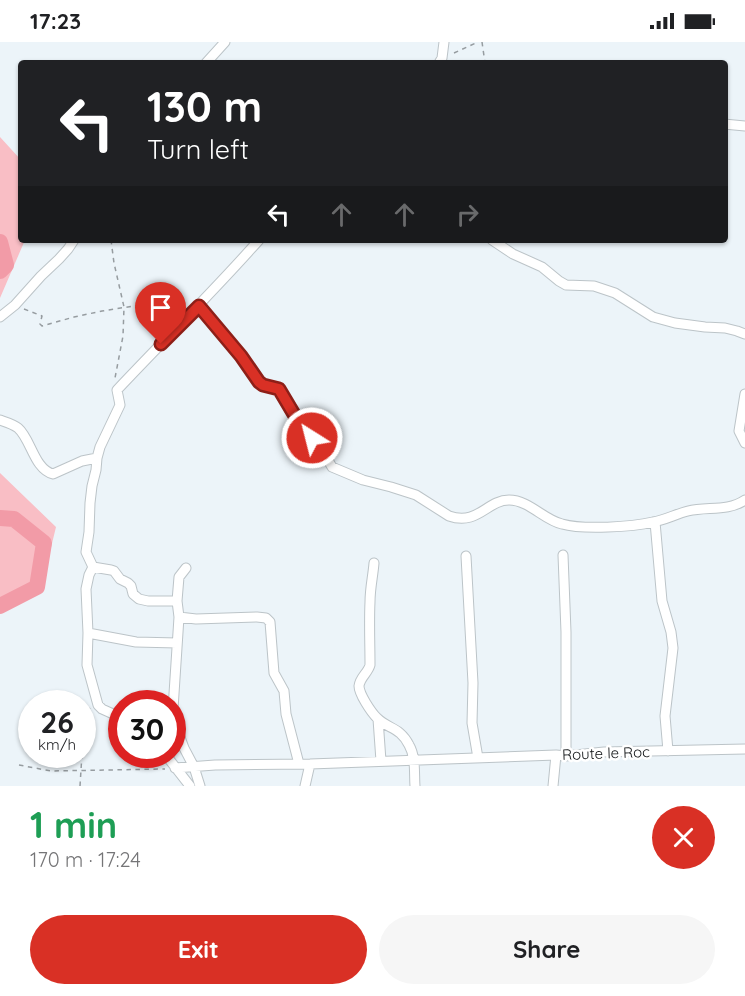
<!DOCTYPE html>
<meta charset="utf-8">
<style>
:root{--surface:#fff;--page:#f6f6f6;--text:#202124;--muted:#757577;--accent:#d93025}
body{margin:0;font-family:Quicksand,sans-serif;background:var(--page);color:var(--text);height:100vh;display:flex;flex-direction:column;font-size:22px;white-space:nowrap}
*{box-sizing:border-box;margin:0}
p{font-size:20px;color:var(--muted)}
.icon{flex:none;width:33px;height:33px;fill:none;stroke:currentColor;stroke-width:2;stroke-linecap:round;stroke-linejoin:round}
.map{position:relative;height:744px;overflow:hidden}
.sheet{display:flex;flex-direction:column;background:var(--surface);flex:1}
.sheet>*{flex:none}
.hud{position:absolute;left:18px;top:18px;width:710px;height:183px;border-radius:6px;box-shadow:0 2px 4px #0004;background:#202124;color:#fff;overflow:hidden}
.speed{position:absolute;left:18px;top:648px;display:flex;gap:12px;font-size:30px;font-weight:700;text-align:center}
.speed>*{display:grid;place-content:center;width:78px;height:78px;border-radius:50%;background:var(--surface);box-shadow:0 2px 4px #0004;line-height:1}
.speed small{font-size:15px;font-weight:400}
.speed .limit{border:9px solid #d22;background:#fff;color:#111}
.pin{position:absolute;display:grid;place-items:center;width:51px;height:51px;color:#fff;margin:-62px -26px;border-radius:50% 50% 50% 0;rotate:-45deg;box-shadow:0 0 6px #0007}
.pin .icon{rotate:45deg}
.me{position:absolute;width:66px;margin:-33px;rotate:324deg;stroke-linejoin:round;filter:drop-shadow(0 0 4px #0008)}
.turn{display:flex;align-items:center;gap:21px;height:126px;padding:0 30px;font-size:27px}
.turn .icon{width:78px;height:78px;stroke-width:2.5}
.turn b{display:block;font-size:42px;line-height:51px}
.lanes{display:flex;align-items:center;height:57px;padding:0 30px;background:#0003;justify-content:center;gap:30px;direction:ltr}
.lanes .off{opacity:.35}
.round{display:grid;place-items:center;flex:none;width:63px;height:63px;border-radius:32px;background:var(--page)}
.overview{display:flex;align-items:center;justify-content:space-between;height:102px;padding:0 30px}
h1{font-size:36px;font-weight:700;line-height:45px;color:#1e9e55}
.action{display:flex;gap:12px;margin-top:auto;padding:12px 30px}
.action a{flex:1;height:69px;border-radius:36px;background:var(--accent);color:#fff;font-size:24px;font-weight:700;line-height:69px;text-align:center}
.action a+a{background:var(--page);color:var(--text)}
.status{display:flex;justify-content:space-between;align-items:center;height:42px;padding:0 30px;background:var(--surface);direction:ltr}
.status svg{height:16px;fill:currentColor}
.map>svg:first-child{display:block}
.green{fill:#f9bec5}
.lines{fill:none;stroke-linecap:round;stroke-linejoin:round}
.river{stroke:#f29ba7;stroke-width:16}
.minor-casing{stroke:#bcc4c8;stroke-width:11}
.path{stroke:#969ca0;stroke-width:1.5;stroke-dasharray:4.5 4.5;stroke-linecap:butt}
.minor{stroke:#fff;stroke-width:9}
.route-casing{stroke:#8d1f18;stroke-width:15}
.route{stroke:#d93025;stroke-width:10}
.labels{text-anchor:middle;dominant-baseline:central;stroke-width:5;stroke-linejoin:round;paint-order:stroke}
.street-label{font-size:15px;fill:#0e1113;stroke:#fff}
</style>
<div class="status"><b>17:23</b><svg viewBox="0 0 49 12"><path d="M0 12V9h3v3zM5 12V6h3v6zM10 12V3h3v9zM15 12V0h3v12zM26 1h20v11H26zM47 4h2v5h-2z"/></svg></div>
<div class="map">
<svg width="745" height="744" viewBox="0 0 745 744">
<rect width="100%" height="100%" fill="#ecf4f9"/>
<!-- green -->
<path class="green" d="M0,95l21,23v80h4l-25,58z
M0,431l56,54 -10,41 -46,42z"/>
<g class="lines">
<!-- river -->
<path class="river" d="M0,200l6,23 -6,6
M0,476l14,1 30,24 -7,44 -37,19"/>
<!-- minor casing -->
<g class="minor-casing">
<path id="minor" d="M206,21l19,-21
M439,21l3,-5 2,-16
M724,82l21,2
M492,198l21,14 29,13 17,14 7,4 28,1 21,7 38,24 22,6 30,4 20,1 12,3 8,3
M199,264l42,50 18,26 4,3 16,4 22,37 20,22 11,19 31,13 28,7 25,8 33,21c29,10 38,-16 60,-16 20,0 35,20 53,24 21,6 70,3 91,-2 12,-2 23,-8 35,-11 19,-5 39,1 57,-11
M0,275l15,-12 26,-29 18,-17 9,-10 6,-9
M745,352l-6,37 6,12
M0,378c6,2 13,4 18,8 13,11 16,41 35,46l29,-13 15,-3
M655,480l7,79 9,31 2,16 -8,68 3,35
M563,513l3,77v124
M466,514l7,127 -1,40 6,35
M374,521c-1,13 -4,25 -4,39 -1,21 0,42 0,63 -2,8 -10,12 -11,21 0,8 12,26 18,32 11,11 23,9 32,27 7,12 5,28 6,41
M93,525l18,3 3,1 6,8 8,4 3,3 2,8 6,5 9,2h29l2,16 -6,92 2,15 9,24 10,19 6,19
M177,559l2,-24 7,-9
M179,575l17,2 61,-2 9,1 4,4 4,51 10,18 2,23 13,50
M88,591l48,9 41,1
M122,676l-20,-9 -4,-4 -11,-40 1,-32 -2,-44 3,-14 4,-8 -7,-15 3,-20 1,-29 2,-17 4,-16 1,-12 3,-11 20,-42 -3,-15c47,-50 96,-98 142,-150
M378,677l3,42
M165,712l25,32
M175,726l40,-3 95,-1 246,-9 10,1 38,-4 141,-3
M305,744l5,-22
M553,744l3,-31"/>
</g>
<!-- path -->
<path class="path" d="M482,0l3,21
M454,11l24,-11
M111,198l3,23 10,44 -1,29 -8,42
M24,267l18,7 -2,8 2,2 32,-9 28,-6 57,-9h29
M82,674l8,-8
M82,694v1
M19,723l32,6 114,-2
M80,744l2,-32"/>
<!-- minor -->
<use href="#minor" class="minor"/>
</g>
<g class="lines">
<!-- route casing -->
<g class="route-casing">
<path id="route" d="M161,302l38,-38 42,50 18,26 4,3 16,4 22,37 11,12"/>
</g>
<!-- route -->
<use href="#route" class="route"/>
</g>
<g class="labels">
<!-- street labels -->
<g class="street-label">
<text transform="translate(606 711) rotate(-2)">Route le Roc</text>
</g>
</g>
</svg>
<div class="speed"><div>26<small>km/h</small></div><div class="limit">30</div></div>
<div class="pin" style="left:161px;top:302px;background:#d93025"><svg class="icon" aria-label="arrive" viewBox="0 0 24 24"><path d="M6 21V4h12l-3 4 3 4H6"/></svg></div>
<svg class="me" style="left:312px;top:396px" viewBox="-20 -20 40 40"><circle r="17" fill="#d93025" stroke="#fff" stroke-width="3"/><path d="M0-11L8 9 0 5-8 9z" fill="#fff"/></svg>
<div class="hud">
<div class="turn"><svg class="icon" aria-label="left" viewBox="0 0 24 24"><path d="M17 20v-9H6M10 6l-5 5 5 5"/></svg><div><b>130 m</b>Turn left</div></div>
<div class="lanes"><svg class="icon" aria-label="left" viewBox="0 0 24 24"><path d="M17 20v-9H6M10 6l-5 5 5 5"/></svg><svg class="icon off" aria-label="ahead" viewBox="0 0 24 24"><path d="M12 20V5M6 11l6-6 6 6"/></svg><svg class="icon off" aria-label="ahead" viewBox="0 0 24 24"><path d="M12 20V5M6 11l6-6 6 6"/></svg><svg class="icon off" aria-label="right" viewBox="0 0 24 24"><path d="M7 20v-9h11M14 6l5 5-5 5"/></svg></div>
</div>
</div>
<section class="sheet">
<div class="overview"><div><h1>1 min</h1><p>170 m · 17:24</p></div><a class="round" style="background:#d93025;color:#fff"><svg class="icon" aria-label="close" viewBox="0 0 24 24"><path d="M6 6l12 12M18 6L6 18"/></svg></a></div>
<div class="action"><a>Exit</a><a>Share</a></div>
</section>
